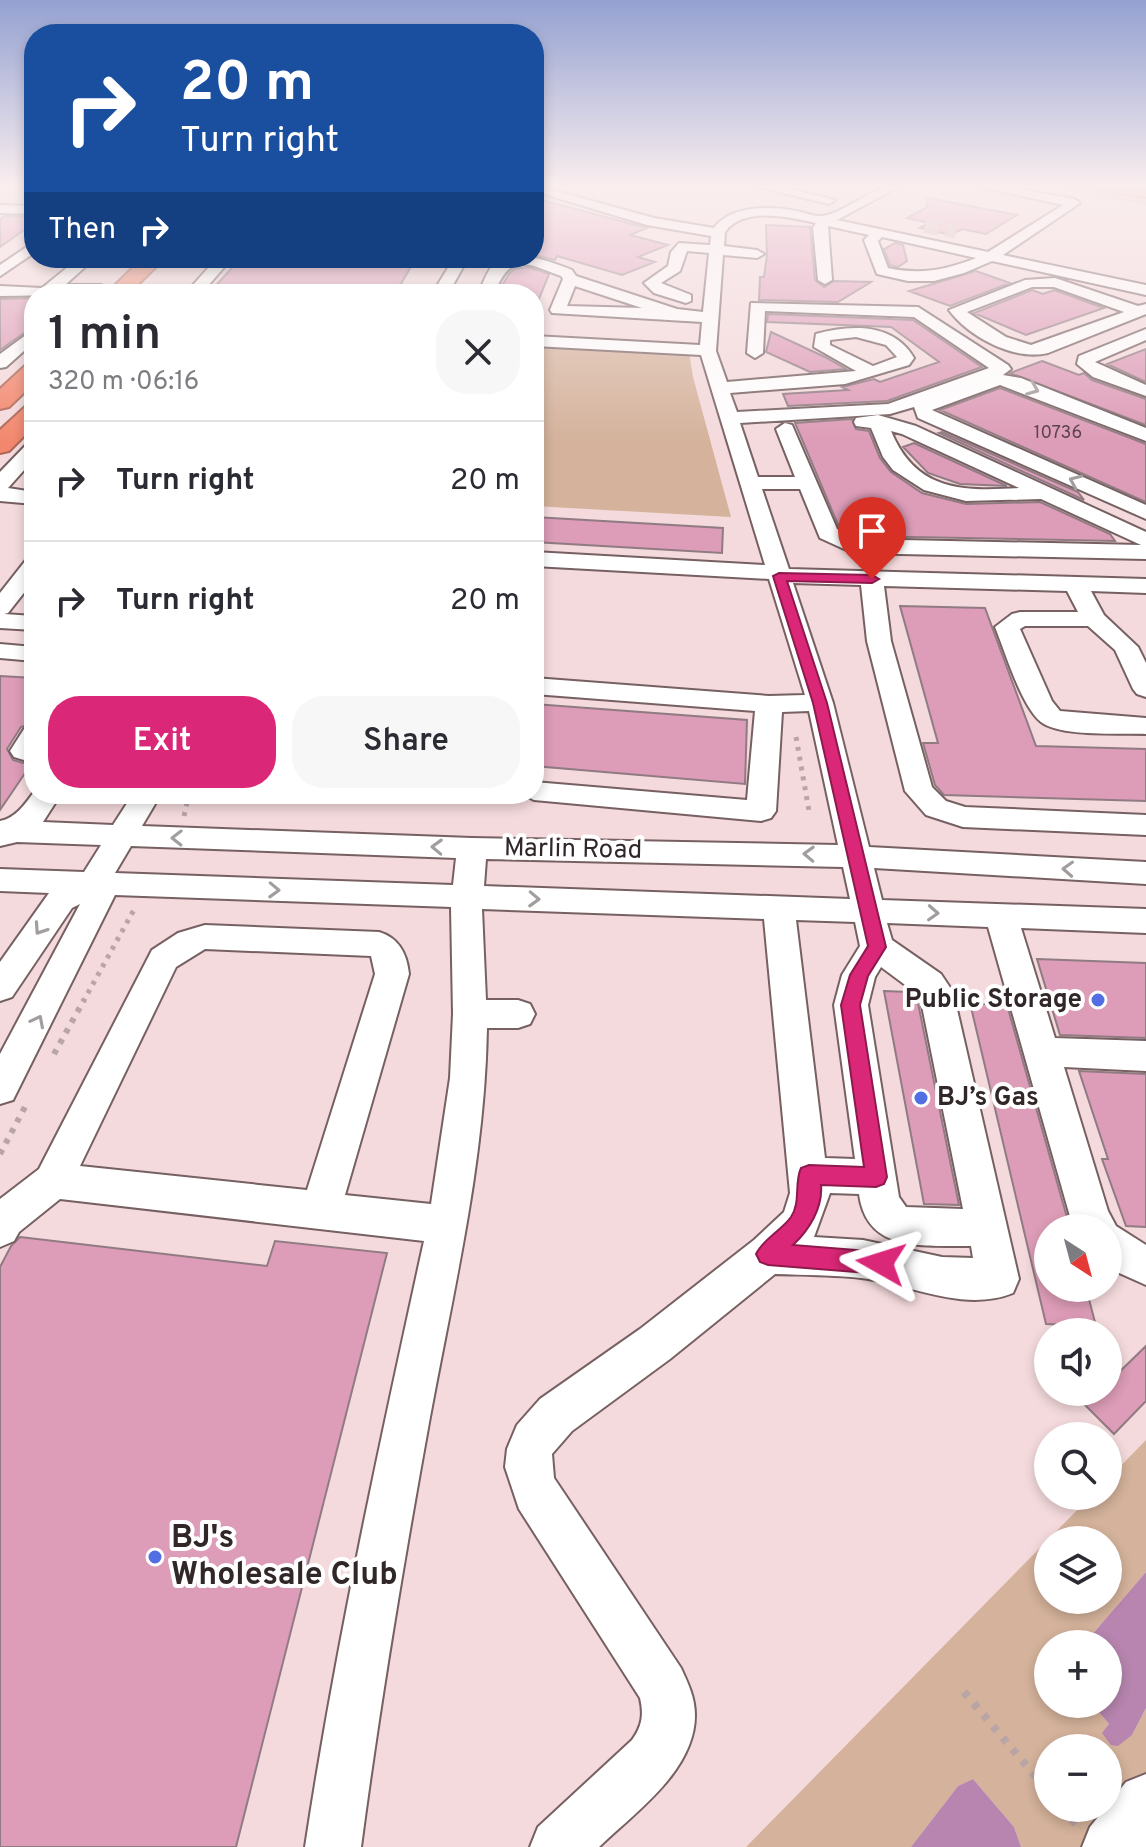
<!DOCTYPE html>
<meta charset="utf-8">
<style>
:root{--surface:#fff;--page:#f7f7f7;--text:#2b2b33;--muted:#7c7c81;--line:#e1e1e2;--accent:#db2777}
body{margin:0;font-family:Overpass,sans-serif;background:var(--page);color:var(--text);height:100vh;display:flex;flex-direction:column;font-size:30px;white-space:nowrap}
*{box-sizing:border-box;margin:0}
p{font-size:26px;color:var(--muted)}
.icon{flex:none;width:44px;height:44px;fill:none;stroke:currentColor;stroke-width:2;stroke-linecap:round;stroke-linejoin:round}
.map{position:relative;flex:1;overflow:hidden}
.side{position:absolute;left:24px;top:284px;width:520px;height:520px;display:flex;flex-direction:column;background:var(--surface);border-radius:32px;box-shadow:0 4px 12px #0003}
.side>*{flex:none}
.guide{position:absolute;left:24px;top:24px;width:520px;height:244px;border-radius:32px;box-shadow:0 4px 12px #0003;background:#1a4fa0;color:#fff;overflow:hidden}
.needle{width:52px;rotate:144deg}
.fabs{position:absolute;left:1034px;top:1214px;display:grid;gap:16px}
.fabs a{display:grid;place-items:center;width:88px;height:88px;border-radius:50%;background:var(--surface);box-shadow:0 4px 12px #0003;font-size:40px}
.pin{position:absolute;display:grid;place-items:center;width:68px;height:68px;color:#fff;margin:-82px -34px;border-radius:50% 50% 50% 0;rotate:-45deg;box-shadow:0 0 8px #0007}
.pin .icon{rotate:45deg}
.me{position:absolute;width:88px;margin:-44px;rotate:276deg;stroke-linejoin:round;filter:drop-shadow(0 0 6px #0008)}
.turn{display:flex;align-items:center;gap:28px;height:168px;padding:0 24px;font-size:36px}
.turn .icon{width:104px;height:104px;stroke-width:2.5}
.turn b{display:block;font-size:56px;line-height:68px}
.then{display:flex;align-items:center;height:76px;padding:0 24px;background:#0003;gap:16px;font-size:30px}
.round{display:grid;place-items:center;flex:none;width:84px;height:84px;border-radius:32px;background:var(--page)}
.headline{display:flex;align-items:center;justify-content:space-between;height:136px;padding:0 24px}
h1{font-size:48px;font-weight:600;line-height:60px}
.action{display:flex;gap:16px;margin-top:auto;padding:16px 24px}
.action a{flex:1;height:92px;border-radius:32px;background:var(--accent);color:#fff;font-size:32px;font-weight:600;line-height:92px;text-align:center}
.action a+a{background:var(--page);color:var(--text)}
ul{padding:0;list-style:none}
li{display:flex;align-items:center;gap:24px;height:120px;padding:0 24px;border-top:2px solid var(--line)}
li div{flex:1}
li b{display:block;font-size:30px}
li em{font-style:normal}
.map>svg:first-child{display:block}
.green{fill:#d4b29b;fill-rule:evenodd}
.water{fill:#b785af}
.building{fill:#dd9cb7;stroke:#907b83;stroke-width:2}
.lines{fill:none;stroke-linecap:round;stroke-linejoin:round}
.minor-tunnel{stroke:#cdb6b8;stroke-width:14;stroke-dasharray:14 7;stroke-linecap:butt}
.minor-casing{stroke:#766061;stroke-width:4}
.highway-casing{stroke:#ae6555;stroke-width:4}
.path-far2{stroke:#b9a4a6;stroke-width:5;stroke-dasharray:4 6;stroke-linecap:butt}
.path-far1{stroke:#b9a4a6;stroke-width:6;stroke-dasharray:5 7;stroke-linecap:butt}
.path{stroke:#b9a4a6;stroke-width:8;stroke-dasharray:6 9;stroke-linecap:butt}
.minor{fill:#fff;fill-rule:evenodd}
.highway{fill:#f2876d;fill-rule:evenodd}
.oneway{stroke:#a29e9e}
.route{fill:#db2777;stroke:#8e194d;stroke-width:2}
.poi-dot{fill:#516ee3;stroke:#fff;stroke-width:3}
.labels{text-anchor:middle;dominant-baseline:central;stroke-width:8;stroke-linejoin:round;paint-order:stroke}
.far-number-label{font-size:18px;fill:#5c444c}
.street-label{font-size:26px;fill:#312728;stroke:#fff}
.poi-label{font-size:26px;font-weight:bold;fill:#312728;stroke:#fff;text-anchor:end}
.near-poi-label{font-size:32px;font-weight:bold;fill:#312728;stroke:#fff;text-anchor:start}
</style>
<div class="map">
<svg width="1146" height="1847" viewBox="0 0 1146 1847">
<rect width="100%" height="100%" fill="#f4dadc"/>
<!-- green -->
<path class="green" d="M1034,185h48l64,11v9z
M534,345l155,7 4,25 38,140 -197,-11z
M1146,1440v132l-62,72h-36v60h44l17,20 23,11 14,-27v70l-57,69h-68l-7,-20 -41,-48 -15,7 -47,61h-165l345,-351h17v-17zM1048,1540h60v60h-60zM1048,1748h60v60h-60z"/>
<!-- water -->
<path class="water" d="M1146,1572v136l-14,27 -14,11 -7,-1 -9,-12 7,-9 -17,-20h16v-60h-24z
M973,1779l41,48 7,20h-110l47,-61z"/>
<!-- building -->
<path class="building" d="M534,198l113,30 -17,7 38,10 -30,12 17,5 -33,13 -65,-19 -2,4 -21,-5z
M928,198l89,17 -31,19 -24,-5 -11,6 -31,-7 10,-5 -23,-5 20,-11z
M4,216l30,1v6l-34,24v-28z
M766,225l44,2 5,53 9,7 10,-6 37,1 -33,20 -79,-2 1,-23h4l3,-22z
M895,243l8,2 4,16 -9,6 -8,-2 -6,-16z
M241,258l111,1 64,-1 -21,36h-187z
M528,267l21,7 -14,35 -1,-15h-37l12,-20 5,-5z
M976,271l34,12 -60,23 -41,-15z
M1032,290l11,4 11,-4 50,18 -78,27 -52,-22z
M34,298v28l-34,24v-51z
M768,314l145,6 69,47 -95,34 -99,5 -5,-12 65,-4 -6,-3 32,-8 6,3 59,-20 -48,-35 -124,-5z
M771,332l54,25 21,12 -36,3 -44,-20z
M1146,349v33l-39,-18z
M1042,361l37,14 5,-2 8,7 54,19v26l-136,-52z
M1000,388l146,56v58l-206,-92z
M852,419l4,10 13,2 11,27 11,14 31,21 44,11 74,-2 70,32 5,7 -257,-5 -19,-9 -44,-104z
M942,432l136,60 6,8 -145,-67z
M914,443l93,43 -47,-2 -32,-11 -25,-26z
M534,517l189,11 -1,25 -188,-11z
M900,606l85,2 51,138 110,3v52l-202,-6 -9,-10 -12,-42h15z
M0,676l34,2v38l-7,9 -6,2 -14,22 6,11 10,3 11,-3 -34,50z
M534,704l213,16 -2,64 -211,-18z
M1037,959l109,4v75l-86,-3z
M884,991l25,1 8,6 42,207 -35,-1z
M970,1003l37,2 63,223h-22v60h38l10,38 -50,-2z
M1079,1071l67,3v153l-20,-1 -24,-67h6z
M20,1237l247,29 8,-25 112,12 -151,594h-236v-580l11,-21z
M1146,1346v55l-32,33 -29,-29 14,-13h9v-9z"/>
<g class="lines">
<!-- minor-tunnel -->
<path class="minor-tunnel" d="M925,226l31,6"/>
<!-- minor casing -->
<g class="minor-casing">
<path id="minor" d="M534,185l120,33 60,10c17,-23 57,-22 82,-17 8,1 18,6 25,5 23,-1 49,-31 81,-31l-65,35 151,32 75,-47 -92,-20h25l78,14 6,4 -77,52 143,30v10l-154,-34 -28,12 -30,8h-26l-31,-7 -13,-34 5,-5 -41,-9 4,54 -7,4 -7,-4 -5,-52 3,-5c-27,-6 -72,-17 -91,9l-1,14 33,4 7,4 -7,4 -34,-3 -7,96 11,31 129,-11 -42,-24 2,-13c35,-10 78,-11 98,24l-5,7 -64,19 -115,9 7,19 151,-8 101,-36 -75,-51 -149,-6 -2,42 -8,5 -8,-5 4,-50 167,4 90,58 3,4 -8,6 18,3 125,50v13l-146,-56 -68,25 214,95v14l-228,-101 -4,-11 -24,7 -150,9 18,54h37l-19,-48 9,-6 7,2 45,104 20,10 284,6 -100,-46 -75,2 -42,-11 -31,-20 -10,-13 -12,-29 -15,-2 -2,-4 2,-4 22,-3 38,11 230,106v27l-293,-6 -33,-15 -20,-49h-38l27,80 357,10v14l-55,-2 13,24 34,32 8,16v34l-9,-3 -4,-5 -18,-39 -27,-24h-63l-5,3 32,72 8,10 86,7v16c-25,-1 -86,3 -105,-12 -20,-16 -36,-71 -46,-95l17,-13 8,-2h58l-11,-21 -183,-5 7,55 41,146 14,14 19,6 181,8v20l-183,-8 -37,-12 -21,-24 -38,-150 -6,-56 -68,-2 40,120 36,144 277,15v22l-272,-16 8,32 264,9v24l-125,-5 34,110 91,3v30l-82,-4 44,144 8,15 30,19v40l-38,-17v-40h-33l-4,-8 -83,-293 -101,-4 5,17 49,34 12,18 66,287 -6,14c-49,20 -103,-9 -152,-15 -28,-3 -57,-3 -86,-4l-105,85 -98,72 -20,23 2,24 127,190c7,15 14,30 14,47 0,56 -60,97 -96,132h-69l8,-20 94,-87c10,-14 12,-25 8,-42l-121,-189 -14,-42 2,-18 10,-24 23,-26 100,-70 114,-89 30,-28 6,-19 -26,-274 -282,-10 4,91h32l12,4 5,10 -5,10 -12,4h-31c-2,132 -33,259 -57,389 -26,143 -50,286 -69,430h-56c31,-204 75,-405 119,-606l-364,-42 -41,33 -5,9 -14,6v-48l39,-30 113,-219 26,-17 27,-8 174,7c20,6 28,22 30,42l-64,221 86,9 19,-126 3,-64 -2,-107 -336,-12 -102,205 -13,4v-50l80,-150 -8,4 -60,89 -12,4v-39l49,-69 -49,-2v-22l84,3 17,-27 -84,-3 -17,4v-25c16,-3 25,-17 34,-29v2h27l-18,28 70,3 20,-31h28l-19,32 330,12 366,7 -29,-134 -27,1 -6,99 -5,7 -10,3 -227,-21 -12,-6h12v-12l213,18 8,-89 -221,-17v-16l235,18 36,-1 -36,-116 -235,-13v-14l231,13 -64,-210 -167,-9v-10l166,9 2,-23 -150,-9 -2,-3 13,-31 -2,-3c-37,-14 -50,-24 -67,18h-16c5,-10 8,-21 15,-29 19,-19 58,-3 79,5l4,6 101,33 26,3 6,-59 -22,-2 -7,20 -19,12 30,12v6l-5,2 -32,-10 -10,-10 24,-17 3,-14 8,-9 31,2 1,-9 -64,-11 -113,-34zM882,237l94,21c-30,12 -56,17 -88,10l-10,-27zM575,286l67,22 -75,-2zM856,337l30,8 11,12 -24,9 -43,-21v-5zM891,431l11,3 117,54c-58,4 -104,2 -128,-57zM131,846l325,12 -3,27 -338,-12zM486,859l357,8 7,32 -366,-13zM796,920l59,2 5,24 -18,29 -8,30 21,154 -30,-1zM205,949l166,7 4,18 -68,216 -227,-24 96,-199zM881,967l39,29 43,213 -57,-2 -7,-10 -31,-192 7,-28zM830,1193l29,1c8,60 66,51 112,52l2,12 -31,-1 -79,-17 -49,-3z
M749,185h23l63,15 -6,4z
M0,205l34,1v8l-34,-1z
M34,242v11l-34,23v-11z
M79,258h16l-30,27h36l23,9 -124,2v-10l42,2z
M99,258h32c-7,7 -25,7 -32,0z
M217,258h15l-31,36h-16z
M454,258h14l-20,36h-16z
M1055,278l83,28 8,-2v10l-98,39c-34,8 -79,-16 -99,-43l76,-30zM1032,287h22l70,25 -93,33 -25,-8 -39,-25z
M34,329v13l-28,25 -6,1v-14z
M1146,329v11l-51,22 51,23v11l-53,-19 -16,-13 2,-8z
M34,442v17l-26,29 26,4v12l-34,-3v-29l27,-28z
M34,558v22l-26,33 -4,1 30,2v14l-34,-2v-35l26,-33z
M0,644l34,3v14l-34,-3z
M34,727v30l-10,3 -10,-3 -4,-6 14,-22z
M1146,1774v73h-64l8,-20 36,-45z"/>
</g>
<!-- highway casing -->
<g class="highway-casing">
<path id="highway" d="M1098,185l48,2v10l-46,-8z
M143,258h22l-37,36h-22z
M34,363v20l-25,24 -9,2v-20l26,-24z
M34,404v22l-25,25 -9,2v-23l25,-23z"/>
</g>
<!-- path-far2 -->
<path class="path-far2" d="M796,737l13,74
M184,816l5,-22
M83,1002l53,-96"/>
<!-- path-far1 -->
<path class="path-far1" d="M54,1054l30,-54
M0,1154l26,-49"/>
<!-- path -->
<path class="path" d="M964,1692l84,99
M1062,1808l17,20"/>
<!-- minor -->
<use href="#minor" class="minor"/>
<!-- highway -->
<use href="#highway" class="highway"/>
</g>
<!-- one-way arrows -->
<defs><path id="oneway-chevron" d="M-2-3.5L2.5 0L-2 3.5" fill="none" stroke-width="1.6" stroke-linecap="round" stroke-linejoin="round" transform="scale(2)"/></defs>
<g class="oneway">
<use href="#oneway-chevron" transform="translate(1033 389) rotate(22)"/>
<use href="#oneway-chevron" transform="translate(1075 481) rotate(-156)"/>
<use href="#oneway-chevron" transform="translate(177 838) rotate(-179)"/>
<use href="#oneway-chevron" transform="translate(437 847) rotate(-178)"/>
<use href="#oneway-chevron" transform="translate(809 854) rotate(-178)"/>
<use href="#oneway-chevron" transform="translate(1068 869) rotate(-177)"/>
<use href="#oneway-chevron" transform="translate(274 890) rotate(2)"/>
<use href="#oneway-chevron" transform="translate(534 899) rotate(2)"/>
<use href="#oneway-chevron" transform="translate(933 913) rotate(3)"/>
<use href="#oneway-chevron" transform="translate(40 929) rotate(124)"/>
<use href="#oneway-chevron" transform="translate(38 1021) rotate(-63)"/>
</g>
<!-- sky -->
<linearGradient id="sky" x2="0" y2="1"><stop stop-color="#94a1d1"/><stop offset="0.42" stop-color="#faeeef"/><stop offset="1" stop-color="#faeeef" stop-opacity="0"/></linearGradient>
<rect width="1146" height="443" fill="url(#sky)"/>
<!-- route -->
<path class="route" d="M779,573l93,2 7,4 -7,4 -85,-2 40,122 59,244 -18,29 -8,29 27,172 -3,7 -8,3 -55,-2c2,23 -12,45 -28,60l88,7 8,3 4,8 -4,8 -8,3 -113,-9 -8,-3 -4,-8c8,-16 25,-23 35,-37 10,-15 3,-34 10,-49l8,-3 55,2 -23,-162 9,-30 18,-29 -55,-243 -40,-127z"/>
<!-- markers -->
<g class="poi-dot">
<circle cx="1098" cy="1000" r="8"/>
<circle cx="921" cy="1098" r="8"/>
<circle cx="155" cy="1557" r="8"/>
</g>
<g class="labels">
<!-- far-number labels -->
<g class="far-number-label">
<text x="1058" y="433">10736</text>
</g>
<!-- street labels -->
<g class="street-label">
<text transform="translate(573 850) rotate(1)">Marlin Road</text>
</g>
<!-- poi labels -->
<g class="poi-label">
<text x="1082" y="1000">Public Storage</text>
<text x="937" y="1098" text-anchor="start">BJ’s Gas</text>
</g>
<!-- near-poi labels -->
<g class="near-poi-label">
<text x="171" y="1539">BJ's<tspan x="171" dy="37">Wholesale Club</tspan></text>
</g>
</g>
</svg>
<div class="fabs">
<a><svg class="needle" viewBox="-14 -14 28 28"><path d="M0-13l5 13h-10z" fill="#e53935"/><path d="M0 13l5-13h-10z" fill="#7c7c81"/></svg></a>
<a><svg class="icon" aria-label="sound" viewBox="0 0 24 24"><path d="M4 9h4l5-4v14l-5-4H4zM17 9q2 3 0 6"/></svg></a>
<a><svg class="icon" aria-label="search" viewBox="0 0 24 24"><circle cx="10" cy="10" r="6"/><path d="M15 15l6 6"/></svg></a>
<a><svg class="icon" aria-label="layers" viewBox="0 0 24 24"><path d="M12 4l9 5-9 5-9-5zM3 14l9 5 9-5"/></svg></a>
<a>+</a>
<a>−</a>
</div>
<div class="pin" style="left:872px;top:579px;background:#d93025"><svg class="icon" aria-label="arrive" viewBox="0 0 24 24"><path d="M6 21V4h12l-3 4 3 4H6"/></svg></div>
<svg class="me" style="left:881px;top:1263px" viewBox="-20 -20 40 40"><path d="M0-17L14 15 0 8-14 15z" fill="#db2777" stroke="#fff" stroke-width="4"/></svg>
<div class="guide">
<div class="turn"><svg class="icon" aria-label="right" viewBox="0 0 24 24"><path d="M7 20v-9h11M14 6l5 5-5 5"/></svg><div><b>20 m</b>Turn right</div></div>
<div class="then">Then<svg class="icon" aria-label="right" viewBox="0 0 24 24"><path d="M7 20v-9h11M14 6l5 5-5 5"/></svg></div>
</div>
<section class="side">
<div class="headline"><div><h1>1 min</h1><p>320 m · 06:16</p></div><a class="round"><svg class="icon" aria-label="close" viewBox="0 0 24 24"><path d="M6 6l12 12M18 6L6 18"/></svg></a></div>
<ul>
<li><svg class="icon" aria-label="right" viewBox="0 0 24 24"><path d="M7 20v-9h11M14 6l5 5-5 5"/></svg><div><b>Turn right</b></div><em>20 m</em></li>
<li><svg class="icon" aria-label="right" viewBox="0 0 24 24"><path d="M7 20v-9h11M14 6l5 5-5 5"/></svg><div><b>Turn right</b></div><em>20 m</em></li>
</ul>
<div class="action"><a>Exit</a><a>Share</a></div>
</section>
</div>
